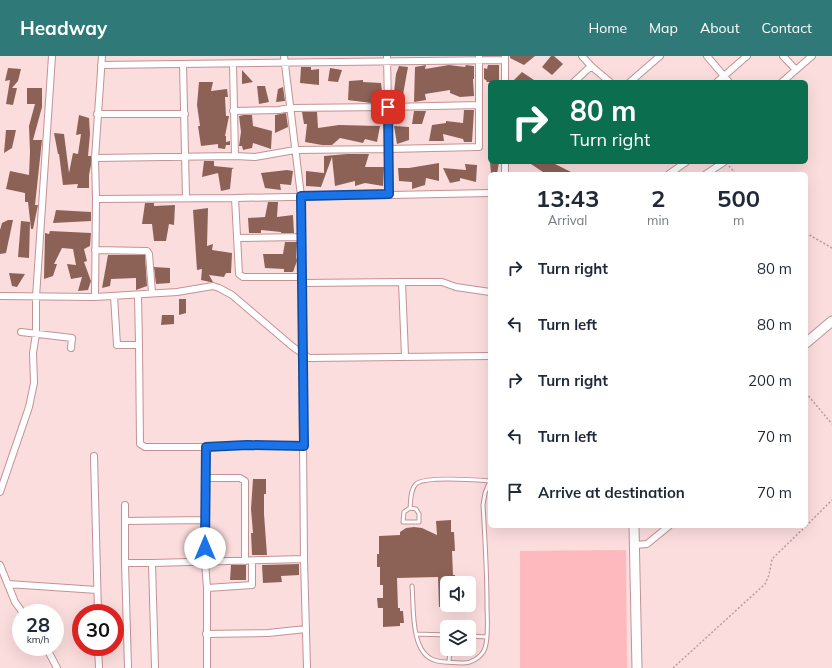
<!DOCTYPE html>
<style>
:root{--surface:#fff;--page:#f2f2f3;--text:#1f2937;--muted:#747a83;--accent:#2f7978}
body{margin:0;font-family:Mulish,sans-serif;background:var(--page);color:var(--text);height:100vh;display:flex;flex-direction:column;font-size:15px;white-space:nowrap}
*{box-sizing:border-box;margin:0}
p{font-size:13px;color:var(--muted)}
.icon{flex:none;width:22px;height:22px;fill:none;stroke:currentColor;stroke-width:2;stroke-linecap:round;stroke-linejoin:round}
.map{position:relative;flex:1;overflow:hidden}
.sheet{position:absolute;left:488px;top:116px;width:320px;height:356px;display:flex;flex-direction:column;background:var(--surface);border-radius:6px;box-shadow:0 4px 16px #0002}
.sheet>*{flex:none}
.hud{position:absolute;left:488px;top:24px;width:320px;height:84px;border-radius:6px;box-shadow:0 4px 16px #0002;background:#0b6e4f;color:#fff;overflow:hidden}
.tools{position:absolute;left:440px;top:520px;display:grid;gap:8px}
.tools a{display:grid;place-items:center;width:36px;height:36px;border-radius:6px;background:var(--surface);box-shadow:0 4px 16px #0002;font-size:20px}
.speed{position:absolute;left:12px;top:548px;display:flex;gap:8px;font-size:20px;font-weight:700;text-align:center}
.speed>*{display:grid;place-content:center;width:52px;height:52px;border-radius:50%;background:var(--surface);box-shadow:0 4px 16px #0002;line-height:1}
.speed small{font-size:10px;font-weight:400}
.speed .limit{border:6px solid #d22;background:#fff;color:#111}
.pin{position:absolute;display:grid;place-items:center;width:34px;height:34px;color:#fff;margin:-17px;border-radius:8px;box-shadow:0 2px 6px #0006}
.me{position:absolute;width:44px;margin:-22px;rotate:0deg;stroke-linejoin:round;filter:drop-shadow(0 0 3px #0008)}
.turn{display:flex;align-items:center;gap:14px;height:84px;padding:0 16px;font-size:18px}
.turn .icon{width:52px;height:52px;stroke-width:2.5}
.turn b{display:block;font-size:28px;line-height:34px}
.eta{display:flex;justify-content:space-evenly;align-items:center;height:68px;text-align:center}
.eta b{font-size:24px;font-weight:700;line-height:28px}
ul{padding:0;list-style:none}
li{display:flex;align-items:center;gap:12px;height:56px;padding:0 16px}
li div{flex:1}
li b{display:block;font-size:15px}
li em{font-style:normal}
header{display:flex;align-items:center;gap:24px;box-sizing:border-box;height:56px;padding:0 20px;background:var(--accent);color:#fff}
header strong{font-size:19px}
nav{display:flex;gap:22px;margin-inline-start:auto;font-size:14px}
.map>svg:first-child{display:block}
.green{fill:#fdb9be}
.building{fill:#8c6257}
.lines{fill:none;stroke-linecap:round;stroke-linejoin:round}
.lane-casing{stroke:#c29295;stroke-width:5}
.street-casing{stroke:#c29295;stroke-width:8}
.secondary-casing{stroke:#c29295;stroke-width:11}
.path{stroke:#b89d9e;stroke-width:1.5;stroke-dasharray:2 2;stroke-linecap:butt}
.lane{stroke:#fff;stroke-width:3}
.street{stroke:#fff;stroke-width:6}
.secondary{stroke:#fff;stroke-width:9}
.route-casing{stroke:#114b97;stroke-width:10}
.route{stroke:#1a73e8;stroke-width:7}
</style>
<header>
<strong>Headway</strong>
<nav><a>Home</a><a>Map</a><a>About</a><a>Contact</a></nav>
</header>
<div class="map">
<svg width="832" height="612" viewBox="0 0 832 612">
<rect width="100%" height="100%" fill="#fcddde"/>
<!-- green -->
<path class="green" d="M626,494l1,118h-107v-117z"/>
<!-- building -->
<path class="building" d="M510,0h25l-11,9 -14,-7z
M551,0h3l9,8 -11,11 -10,-8z
M426,9l-1,4 24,-4 16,2 1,-2 8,1v13h-1l1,17 -14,1 -10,-4v-3l-25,4 1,6 -12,2 1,-35z
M488,9h11v17h-12l-1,-2 -2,-1v-11l3,1z
M399,10l9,1 -6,33 -9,2 3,-28z
M301,11h10v3l8,-1v16l-19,-2z
M8,12l13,1 -3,12 -6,7h5l-4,17 -7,-1 4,-24 -5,1z
M330,12l12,2 -4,12 -10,-1z
M242,14l11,12 -11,2z
M522,16l15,10h-25z
M363,24v2l18,1 2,16 -12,4 -23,-3 1,-19z
M199,26h14l-2,9 16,-2 1,8h-3l1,19h3l-4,20h1v6l4,-1v4h-4l-1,4 -7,-1v-4l-17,2 -3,-20h2l-3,-21z
M257,30h8l4,16 -10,2z
M283,31l2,14 -9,1 2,-13z
M27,32h15v19l-9,33h9l-7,65h3l-5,24h-2l-3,-27h-3v-9l-19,-4 4,-18 19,4 1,-23 -1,-26 6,-22h-8z
M464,54h10l-2,32h-8l-1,-3 -20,-5 1,7h-15l3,-16 14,-2v-2l17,2z
M414,55h12l-4,13h-10z
M302,56h15l1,16 21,-3 41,1 -3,16 -12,-3 -2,4 -23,-5 -8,7h-10l-17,-3 2,-18h-3z
M286,57l2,14 -13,6v-18z
M79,59l10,3 1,16 -2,22h3v9l-2,10v13h-12l1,-4 -15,1 -4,-31h-1l-4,-21 10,1 5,39 4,-20 5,1 3,-20 -5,1z
M244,59h8l1,11 19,5 -1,18 -18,-6 -1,5 -9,2 -1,-4h-3l2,-14 -2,-16z
M394,70l15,1v13l-12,4z
M6,74h10l-4,18 -8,5z
M347,98h22l-4,13h19l-1,19 -18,-3 -10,3v-5l-20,5 -3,-29 -11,30 -15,-1v-15l18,2v-17z
M204,105h10v5l20,2 -2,1 -2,20 -9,2 -3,-18 -16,4z
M490,106h9l-2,12h-6z
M528,106h23l24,12h-29z
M439,107v18l-13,-3 -1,7 -13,4v-7l-13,-1 -1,-13h11z
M465,108l12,1 -1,17 -16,-4v3l-10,2 -7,-15 23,2z
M287,114l6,1 -2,14 -11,-1 1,6 -16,-2 -4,-15z
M268,146h10l-1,15 16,-2 1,18h-13v-1l-20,-2v3h-12l-1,-15 17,-1z
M145,147h9v3l21,-1 -1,20 -5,-1 -3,17h-12l-2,-17h-10z
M208,152l-1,38 6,-2 -1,6 20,3 -1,20h-5l-2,4 -15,-2 4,7h-3l-9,-2 1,-11 -5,1 -4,-60z
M56,154l35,2v9l-38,2z
M8,164h5l-7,33 -6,1v-24l2,-7z
M21,165l9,1 -1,36 -11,-1z
M50,175l41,2 -1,13 -6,3 3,12 -3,1 7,19 -3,9 -10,1 4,-14 -11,2 -4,-15 9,1 -3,-16 -11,-1 -8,16h3l-4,12 -9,3 1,-46 4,1z
M285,186h12l-1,15 1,4 -4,11h-9v-3l-19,-1 -2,-14h20z
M108,199h37l2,31 -11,4v-12l-25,1 -1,7 -8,2z
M154,211l16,1v15l-14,1z
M9,217l16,1 -8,13 -5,-1z
M179,243h7v14l-7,2z
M162,259h12v9l-13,1z
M253,423h13v15h-2v20l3,41h-15l-1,-22h2l-2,-24z
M451,464v12h3l1,19h-3l1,24h2v8h-8v24h-8l-1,-30 -41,1 1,30h2v3h3l1,12h-4v3l-17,1v-19h-5l-1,-10h6v-13h-3v-18h-3v-13h2v-18l21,-1v-3l6,-4 8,-1 8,1 15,7 -1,-14z
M299,508v11l-18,1 1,6 -19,1 -1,-18z
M231,509h15v15h-16z"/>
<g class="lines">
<!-- lane casing -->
<g class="lane-casing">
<path id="lane" d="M410,452c1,-8 0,-18 6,-24 9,-8 61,-4 74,-3
M410,452l6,1 3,5v8h-16l1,-10z
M412,530c2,20 -2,66 22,74 8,3 19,2 27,3 10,1 21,-6 24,-15 4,-12 2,-31 2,-43 0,-33 -2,-67 -4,-100l2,-12 5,-12
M416,578l31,1
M469,580l18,1
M449,606l1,-13"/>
</g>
<!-- street casing -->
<g class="street-casing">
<path id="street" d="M284,0l17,140 3,363 3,109
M387,0l1,51 91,-2
M505,0v26
M582,0l9,10 19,16
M707,0l22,26
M783,0l13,14
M183,8l3,134
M233,8l2,92
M101,9l404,-5
M574,26l17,-16
M630,26l30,-26
M717,26l30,-26
M782,26l30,-26
M233,55l46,-1 11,-2 98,-1v42l91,-2v-91
M97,58h88
M95,102l140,-2 20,1 40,-7 93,-1 1,45
M505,106v12
M669,118l17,-12
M706,118l18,-12
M235,142l4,76 4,3h59
M96,143l139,-1 255,-5
M237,182l65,-1
M95,194l52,1 2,3 3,39
M402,226h40l14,5 34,5
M302,227l100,-1 3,74
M0,240l95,1 82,-5 36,-6 6,2 13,7 61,52 16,11 181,-2
M114,240l3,49h22l-1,-50
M95,241l1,-98 -1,-41 7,-102
M21,276l51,6 -1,10
M139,289l1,99 5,3h61l-1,73v42l2,26v80
M206,391l41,-2 57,1
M94,400l4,157
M206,422h34l5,3v80
M0,436l29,-85 5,-24 -1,-30 3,-19v-37l16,-241
M125,449v16
M634,489l13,-1 22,-18
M125,507v-42l80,-1
M152,507l152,-4
M0,509l15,37 8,11
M8,528l89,6
M207,532l45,-3v-24
M206,578l62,-1 38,-4
M46,591l11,21
M98,591l1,21
M128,612l-3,-105h27l3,105"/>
</g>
<!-- secondary casing -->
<g class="secondary-casing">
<path id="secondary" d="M806,287l26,-22
M634,470l3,142"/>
</g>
<!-- path -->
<path class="path" d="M729,110l7,8
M806,177l26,15
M806,337l26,31
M806,470l26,-26
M673,612l92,-84 4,-9 3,-16 34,-33"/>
<!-- lane -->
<use href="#lane" class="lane"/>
<!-- street -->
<use href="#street" class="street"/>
<!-- secondary -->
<use href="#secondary" class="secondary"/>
</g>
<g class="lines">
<!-- route casing -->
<g class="route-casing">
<path id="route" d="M205,492l1,-101 41,-2 57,1 -3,-250 88,-2 -1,-87"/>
</g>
<!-- route -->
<use href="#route" class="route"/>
</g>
</svg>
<div class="tools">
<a><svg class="icon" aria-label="sound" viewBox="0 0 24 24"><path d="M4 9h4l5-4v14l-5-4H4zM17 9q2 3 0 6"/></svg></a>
<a><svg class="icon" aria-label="layers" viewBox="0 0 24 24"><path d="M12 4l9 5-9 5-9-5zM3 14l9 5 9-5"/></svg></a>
</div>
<div class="speed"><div>28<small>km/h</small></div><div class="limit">30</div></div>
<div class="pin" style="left:388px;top:51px;background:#d93025"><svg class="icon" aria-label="arrive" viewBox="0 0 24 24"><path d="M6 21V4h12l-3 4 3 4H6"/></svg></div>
<svg class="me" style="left:205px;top:492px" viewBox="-20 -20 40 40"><circle r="19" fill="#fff"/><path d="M0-13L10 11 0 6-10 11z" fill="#1a73e8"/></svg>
<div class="hud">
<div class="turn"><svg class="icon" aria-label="right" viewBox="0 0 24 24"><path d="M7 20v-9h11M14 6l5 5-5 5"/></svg><div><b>80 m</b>Turn right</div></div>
</div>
<section class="sheet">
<div class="eta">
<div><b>13:43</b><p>Arrival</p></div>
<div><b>2</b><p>min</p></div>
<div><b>500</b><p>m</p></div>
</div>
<ul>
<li><svg class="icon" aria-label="right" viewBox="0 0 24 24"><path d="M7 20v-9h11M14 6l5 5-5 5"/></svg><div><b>Turn right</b></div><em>80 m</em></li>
<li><svg class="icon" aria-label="left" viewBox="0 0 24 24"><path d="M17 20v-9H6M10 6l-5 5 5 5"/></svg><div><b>Turn left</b></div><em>80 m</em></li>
<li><svg class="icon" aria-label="right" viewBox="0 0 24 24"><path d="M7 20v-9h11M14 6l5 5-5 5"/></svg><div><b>Turn right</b></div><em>200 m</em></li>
<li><svg class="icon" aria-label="left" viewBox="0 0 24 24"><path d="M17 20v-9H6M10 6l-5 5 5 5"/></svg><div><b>Turn left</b></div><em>70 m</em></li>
<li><svg class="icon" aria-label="arrive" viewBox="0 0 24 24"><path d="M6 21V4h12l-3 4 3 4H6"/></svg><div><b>Arrive at destination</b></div><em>70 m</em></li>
</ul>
</section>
</div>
